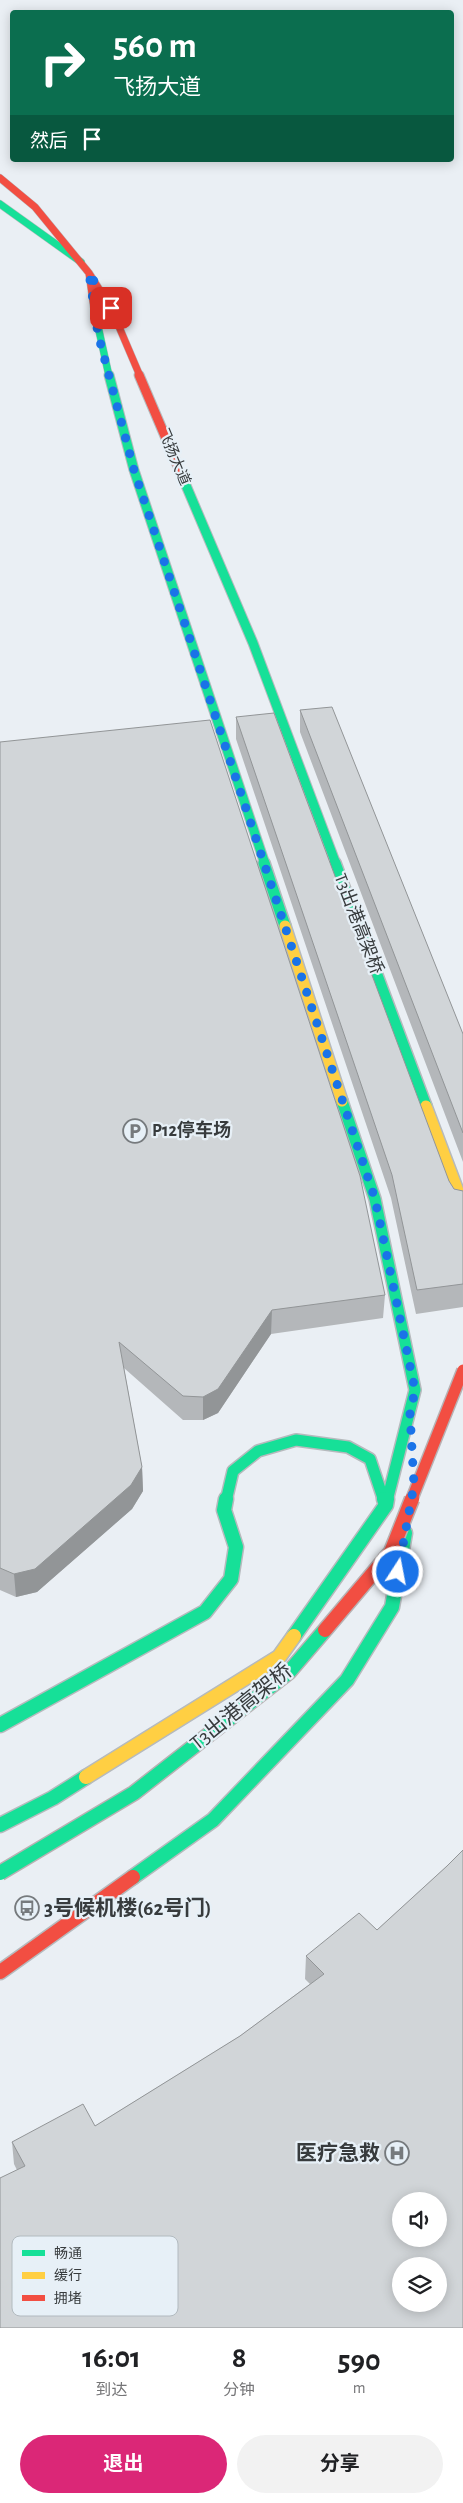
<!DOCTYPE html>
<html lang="zh">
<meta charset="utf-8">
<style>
:root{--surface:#fff;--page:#f2f2f2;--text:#202124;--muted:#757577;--accent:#db2777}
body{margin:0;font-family:"Alegreya Sans","Noto Sans SC",sans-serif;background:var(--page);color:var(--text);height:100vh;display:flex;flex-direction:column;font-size:19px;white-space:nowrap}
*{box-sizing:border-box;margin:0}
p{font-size:16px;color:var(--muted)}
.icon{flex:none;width:28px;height:28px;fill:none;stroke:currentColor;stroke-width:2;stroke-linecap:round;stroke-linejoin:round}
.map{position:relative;height:2328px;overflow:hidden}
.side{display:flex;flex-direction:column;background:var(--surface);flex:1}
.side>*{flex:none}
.hud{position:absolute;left:10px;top:10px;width:444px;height:152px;border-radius:5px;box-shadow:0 2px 12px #0003;background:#0b6e4f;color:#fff;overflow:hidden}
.fabs{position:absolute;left:392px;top:2192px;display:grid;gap:10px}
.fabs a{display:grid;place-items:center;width:55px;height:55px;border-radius:50%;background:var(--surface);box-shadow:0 2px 12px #0003;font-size:25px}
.pin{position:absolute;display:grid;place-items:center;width:42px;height:42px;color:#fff;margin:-21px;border-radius:10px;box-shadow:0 2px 8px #0006}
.me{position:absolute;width:55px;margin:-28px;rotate:11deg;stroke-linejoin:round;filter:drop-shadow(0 0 4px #0008)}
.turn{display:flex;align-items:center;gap:18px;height:105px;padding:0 20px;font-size:22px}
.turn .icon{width:65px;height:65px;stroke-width:2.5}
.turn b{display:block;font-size:35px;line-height:42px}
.then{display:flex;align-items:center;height:48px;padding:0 20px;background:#0003;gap:10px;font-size:19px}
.eta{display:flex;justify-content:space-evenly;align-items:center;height:85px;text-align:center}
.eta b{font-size:30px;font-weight:700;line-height:35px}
.primary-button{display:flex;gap:10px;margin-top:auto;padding:10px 20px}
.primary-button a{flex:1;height:58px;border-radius:30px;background:var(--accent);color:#fff;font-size:20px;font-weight:700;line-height:58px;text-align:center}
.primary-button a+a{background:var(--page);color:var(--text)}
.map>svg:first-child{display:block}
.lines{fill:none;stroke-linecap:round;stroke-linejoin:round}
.fast-far3-casing{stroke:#b6babd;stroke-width:8}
.fast-far2-casing{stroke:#b6babd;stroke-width:11}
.fast-far1-casing{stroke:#b6babd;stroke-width:14}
.fast-casing{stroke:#b6babd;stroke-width:17}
.slow-far1-casing{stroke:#b6babd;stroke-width:14}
.slow-casing{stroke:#b6babd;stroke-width:17}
.jam-far2-casing{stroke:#b6babd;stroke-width:8}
.jam-far1-casing{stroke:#b6babd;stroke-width:11}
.jam-casing{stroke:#b6babd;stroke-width:17}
.fast-far3{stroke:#16e098;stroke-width:7}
.fast-far2{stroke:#16e098;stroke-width:9}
.fast-far1{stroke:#16e098;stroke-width:11}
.fast{stroke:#16e098;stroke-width:14}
.slow-far1{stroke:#ffcf43;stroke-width:11}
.slow{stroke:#ffcf43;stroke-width:14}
.jam-far2{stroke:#f24e42;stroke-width:7}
.jam-far1{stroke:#f24e42;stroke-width:9}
.jam{stroke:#f24e42;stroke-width:14}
.fast-bridge-casing{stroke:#b8b1b3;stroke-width:17;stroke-linecap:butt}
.jam-bridge-far1-casing{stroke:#b8b1b3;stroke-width:14;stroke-linecap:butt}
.jam-bridge-casing{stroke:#b8b1b3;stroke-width:17;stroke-linecap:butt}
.fast-bridge{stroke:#16e098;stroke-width:14}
.jam-bridge-far1{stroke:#f24e42;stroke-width:11}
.jam-bridge{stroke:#f24e42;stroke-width:14}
.wall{fill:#b4b7ba}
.shaded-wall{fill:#929597}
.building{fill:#d1d5d8;stroke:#929597;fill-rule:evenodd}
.route{stroke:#1a73e8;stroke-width:9;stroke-dasharray:0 16.2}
.labels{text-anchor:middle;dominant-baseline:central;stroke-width:4.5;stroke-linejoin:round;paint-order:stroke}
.far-street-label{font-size:15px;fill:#373b3d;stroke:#e7f0f7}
.street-label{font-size:18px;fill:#373b3d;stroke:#e7f0f7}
.poi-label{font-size:18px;font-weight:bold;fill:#373b3d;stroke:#e7f0f7;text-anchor:start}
.near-street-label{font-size:21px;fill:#373b3d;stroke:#e7f0f7}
.near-poi-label{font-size:21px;font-weight:bold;fill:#373b3d;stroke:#e7f0f7;text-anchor:start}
.key{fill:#e7f0f7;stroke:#b2babf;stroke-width:1}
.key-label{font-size:14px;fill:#373b3d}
</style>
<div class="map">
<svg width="463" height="2328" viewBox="0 0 463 2328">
<rect width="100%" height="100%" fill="#eaeff4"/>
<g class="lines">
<!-- fast-far3 casing -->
<g class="fast-far3-casing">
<path id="fast-far3" d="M0,204l81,58
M94,308l15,68"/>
</g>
<!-- fast-far2 casing -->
<g class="fast-far2-casing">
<path id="fast-far2" d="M109,375l25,95 131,394
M182,476l71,167 83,221"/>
</g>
<!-- fast-far1 casing -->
<g class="fast-far1-casing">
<path id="fast-far1" d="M264,863l21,63
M335,863l91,243
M342,1101l33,98 40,191 -28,111
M226,1501l7,-30 25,-20 38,-11 52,7 22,12 14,42"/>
</g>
<!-- fast casing -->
<g class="fast-casing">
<path id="fast" d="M384,1499l2,6
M294,1636l92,-131 1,-6
M0,1725l205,-113 26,-33 5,-32 -12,-37 2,-11
M0,1825l53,-27 33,-21
M133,1877l80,-57 134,-140 45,-73 13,-74"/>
</g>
<!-- slow-far1 casing -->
<g class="slow-far1-casing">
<path id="slow-far1" d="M285,926l57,175
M426,1106l37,98"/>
</g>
<!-- slow casing -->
<g class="slow-casing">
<path id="slow" d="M86,1777l193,-120 15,-21"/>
</g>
<!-- jam-far2 casing -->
<g class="jam-far2-casing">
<path id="jam-far2" d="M0,178l35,29 54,66 5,35
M89,273l22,35 29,68"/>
</g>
<!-- jam-far1 casing -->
<g class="jam-far1-casing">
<path id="jam-far1" d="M139,375l43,101"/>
</g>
<!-- jam casing -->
<g class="jam-casing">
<path id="jam" d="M0,1972l133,-95"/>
</g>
<!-- fast-far3 -->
<use href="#fast-far3" class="fast-far3"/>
<!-- fast-far2 -->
<use href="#fast-far2" class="fast-far2"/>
<!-- fast-far1 -->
<use href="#fast-far1" class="fast-far1"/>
<!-- fast -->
<use href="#fast" class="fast"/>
<!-- slow-far1 -->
<use href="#slow-far1" class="slow-far1"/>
<!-- slow -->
<use href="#slow" class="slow"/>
<!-- jam-far2 -->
<use href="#jam-far2" class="jam-far2"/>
<!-- jam-far1 -->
<use href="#jam-far1" class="jam-far1"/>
<!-- jam -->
<use href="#jam" class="jam"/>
<!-- fast-bridge casing -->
<g class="fast-bridge-casing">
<path id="fast-bridge" d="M0,1873l134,-80 155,-121 36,-42"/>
</g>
<!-- jam-bridge-far1 casing -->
<g class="jam-bridge-far1-casing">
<path id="jam-bridge-far1" d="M411,1501l52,-131"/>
</g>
<!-- jam-bridge casing -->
<g class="jam-bridge-casing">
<path id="jam-bridge" d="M325,1630l66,-78 21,-53"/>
</g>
<!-- fast-bridge -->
<use href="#fast-bridge" class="fast-bridge"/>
<!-- jam-bridge-far1 -->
<use href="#jam-bridge-far1" class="jam-bridge-far1"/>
<!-- jam-bridge -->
<use href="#jam-bridge" class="jam-bridge"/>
</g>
<!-- wall -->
<path class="wall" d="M300,710l163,324v128l-163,-430z
M236,717l213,464 5,8 9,2v116l-47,7 -25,-116 -155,-459z
M0,742l385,553 -2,23 -112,16 -53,79 -15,7h-20l-59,-52 18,99 1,24 -11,18 -95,83 -21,5 -16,-7z
M447,1866l16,462 -446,-158 -3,-6 -2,-22 83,-16 145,-90 70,-52 -5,-5 1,-23 71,-26z"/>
<!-- shaded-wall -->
<path class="shaded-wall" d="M272,1310l-1,24 -53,79 -15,7v-23z
M142,1467l1,24 -11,18 -95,83 -21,5 -2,-23z"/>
<!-- building -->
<path class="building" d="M332,707l131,327v99l-163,-423z
M274,713l175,468 5,8 9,2v93l-46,6 -25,-115 -156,-458z
M210,720l150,456 25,119 -113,15 -54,79 -15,8 -20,-1 -64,-54 23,125 -11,18 -96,84 -21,5 -14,-6v-826z
M463,1850v478h-463v-150l25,-12 -13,-24 71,-38 12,22 145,-90 84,-62 -18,-18 53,-43 18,17 70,-64zM401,2201h38v38h-38zM401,2266h38v38h-38z"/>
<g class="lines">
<!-- route -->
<path class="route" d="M111,308l-22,-35 9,61 36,136 241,729 40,191 -5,24 4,71 -16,87"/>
</g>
<!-- icons -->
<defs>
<g id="parking-ring" transform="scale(1.25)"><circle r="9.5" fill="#e7f0f7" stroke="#767a7d" stroke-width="1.5"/><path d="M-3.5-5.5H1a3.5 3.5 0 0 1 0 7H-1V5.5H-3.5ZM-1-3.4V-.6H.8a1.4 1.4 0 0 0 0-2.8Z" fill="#767a7d"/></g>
<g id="bus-ring" transform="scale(1.25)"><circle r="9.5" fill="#e7f0f7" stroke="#767a7d" stroke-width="1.5"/><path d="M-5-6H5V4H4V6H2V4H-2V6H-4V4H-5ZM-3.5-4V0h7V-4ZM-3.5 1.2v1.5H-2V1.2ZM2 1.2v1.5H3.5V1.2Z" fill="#767a7d"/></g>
<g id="hospital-ring" transform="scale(1.25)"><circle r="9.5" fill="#e7f0f7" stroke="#767a7d" stroke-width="1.5"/><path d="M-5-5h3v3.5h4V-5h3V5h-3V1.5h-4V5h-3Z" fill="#767a7d"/></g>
</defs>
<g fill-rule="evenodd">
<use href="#parking-ring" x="135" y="1131"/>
<use href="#bus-ring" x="27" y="1908"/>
<use href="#hospital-ring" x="397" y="2153"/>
</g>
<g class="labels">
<!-- far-street labels -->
<g class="far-street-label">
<text transform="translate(174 457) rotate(67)">飞扬大道</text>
</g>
<!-- street labels -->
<g class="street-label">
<text transform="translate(358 924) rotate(69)">T3出港高架桥</text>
</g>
<!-- poi labels -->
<g class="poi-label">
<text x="152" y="1131">P12停车场</text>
</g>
<!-- near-street labels -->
<g class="near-street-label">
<text transform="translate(241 1707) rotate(-39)">T3出港高架桥</text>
</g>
<!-- near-poi labels -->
<g class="near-poi-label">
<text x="44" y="1908">3号候机楼(62号门)</text>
<text x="380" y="2153" text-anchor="end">医疗急救</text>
</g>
</g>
<!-- legend -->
<rect x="12" y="2236" width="166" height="80" rx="8" class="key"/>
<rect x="22" y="2250" width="23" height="6" fill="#16e098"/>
<rect x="22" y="2272" width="23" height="7" fill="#ffcf43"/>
<rect x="22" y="2295" width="23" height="6" fill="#f24e42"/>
<g class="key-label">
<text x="54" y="2258">畅通</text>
<text x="54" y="2280">缓行</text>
<text x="54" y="2303">拥堵</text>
</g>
</svg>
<div class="fabs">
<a><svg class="icon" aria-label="sound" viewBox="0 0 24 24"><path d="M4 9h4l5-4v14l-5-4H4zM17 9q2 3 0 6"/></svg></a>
<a><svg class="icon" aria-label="layers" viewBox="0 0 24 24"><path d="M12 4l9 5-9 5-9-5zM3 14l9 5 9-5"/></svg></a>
</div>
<div class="pin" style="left:111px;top:308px;background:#d93025"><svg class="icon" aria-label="arrive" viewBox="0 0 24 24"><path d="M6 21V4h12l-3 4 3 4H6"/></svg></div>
<svg class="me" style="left:398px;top:1572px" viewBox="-20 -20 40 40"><circle r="17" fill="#1a73e8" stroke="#fff" stroke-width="3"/><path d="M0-11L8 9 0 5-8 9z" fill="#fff"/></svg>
<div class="hud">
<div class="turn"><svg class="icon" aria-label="right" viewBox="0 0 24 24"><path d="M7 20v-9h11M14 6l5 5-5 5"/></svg><div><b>560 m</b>飞扬大道</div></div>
<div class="then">然后<svg class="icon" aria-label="arrive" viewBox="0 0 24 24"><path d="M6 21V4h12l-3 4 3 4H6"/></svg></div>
</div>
</div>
<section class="side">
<div class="eta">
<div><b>16:01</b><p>到达</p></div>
<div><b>8</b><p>分钟</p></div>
<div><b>590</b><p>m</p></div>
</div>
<div class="primary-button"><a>退出</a><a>分享</a></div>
</section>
